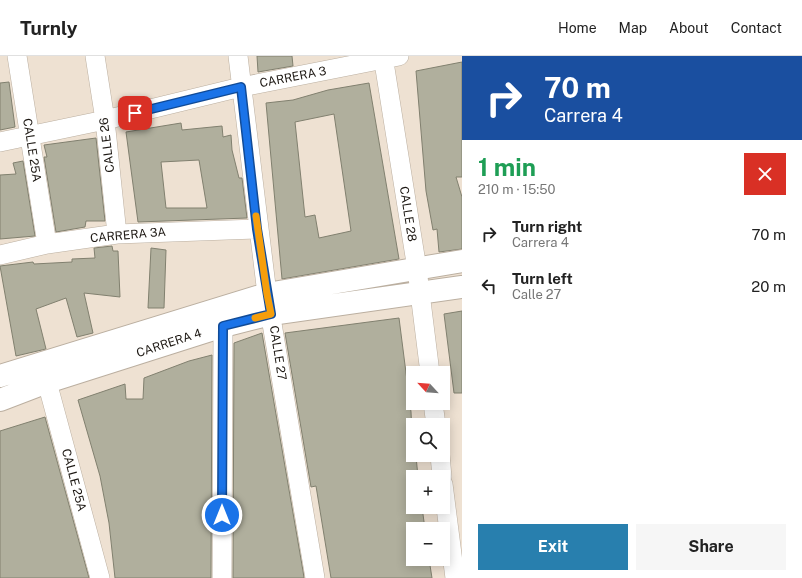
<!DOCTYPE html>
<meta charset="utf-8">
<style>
:root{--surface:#fff;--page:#f6f6f6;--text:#222;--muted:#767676;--line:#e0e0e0;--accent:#287fae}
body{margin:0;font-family:"Public Sans",sans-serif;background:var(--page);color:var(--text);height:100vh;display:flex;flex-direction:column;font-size:15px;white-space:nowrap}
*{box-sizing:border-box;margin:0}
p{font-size:13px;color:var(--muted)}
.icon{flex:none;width:22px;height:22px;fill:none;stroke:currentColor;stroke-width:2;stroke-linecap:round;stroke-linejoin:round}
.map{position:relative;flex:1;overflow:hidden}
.details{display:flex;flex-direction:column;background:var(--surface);width:340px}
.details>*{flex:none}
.top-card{background:#1a4fa0;color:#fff;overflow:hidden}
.needle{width:26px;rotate:296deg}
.controls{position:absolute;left:406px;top:310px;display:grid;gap:8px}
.controls a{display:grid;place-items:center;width:44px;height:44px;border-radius:0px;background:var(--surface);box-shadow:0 2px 10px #0003;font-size:20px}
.pin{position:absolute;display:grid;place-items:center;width:34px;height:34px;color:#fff;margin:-17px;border-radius:8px;box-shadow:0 2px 6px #0006}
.me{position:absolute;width:44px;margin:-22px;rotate:0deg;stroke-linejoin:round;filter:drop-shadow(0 0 3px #0008)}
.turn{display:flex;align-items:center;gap:14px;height:84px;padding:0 16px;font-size:18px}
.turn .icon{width:52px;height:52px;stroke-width:2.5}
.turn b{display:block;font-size:28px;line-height:34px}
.round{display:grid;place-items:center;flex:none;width:42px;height:42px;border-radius:0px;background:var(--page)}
.summary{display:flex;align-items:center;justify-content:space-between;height:68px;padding:0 16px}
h1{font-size:24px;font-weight:700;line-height:30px;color:#1e9e55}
.button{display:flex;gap:8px;margin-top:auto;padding:8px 16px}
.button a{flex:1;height:46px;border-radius:0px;background:var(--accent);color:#fff;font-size:16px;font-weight:700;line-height:46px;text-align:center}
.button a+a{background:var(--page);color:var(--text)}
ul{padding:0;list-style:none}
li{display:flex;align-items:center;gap:12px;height:52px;padding:0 16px}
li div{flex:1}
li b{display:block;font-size:15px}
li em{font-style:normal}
header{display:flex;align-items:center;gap:24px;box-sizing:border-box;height:56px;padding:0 20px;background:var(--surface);border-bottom:1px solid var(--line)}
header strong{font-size:19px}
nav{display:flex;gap:22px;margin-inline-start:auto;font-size:14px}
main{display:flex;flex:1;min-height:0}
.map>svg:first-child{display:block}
.building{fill:#b0af9d;stroke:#81806f;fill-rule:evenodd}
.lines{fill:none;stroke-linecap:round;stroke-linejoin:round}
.minor-casing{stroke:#bbafa0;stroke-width:20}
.secondary-casing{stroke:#bbafa0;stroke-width:24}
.minor{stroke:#fff;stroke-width:19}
.secondary{stroke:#fff;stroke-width:22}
.route-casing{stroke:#114b97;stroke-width:10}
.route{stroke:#1a73e8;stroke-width:7}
.slow{stroke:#f59e0b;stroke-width:7}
.labels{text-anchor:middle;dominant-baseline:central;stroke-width:3;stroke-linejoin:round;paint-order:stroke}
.street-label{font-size:12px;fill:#1d1813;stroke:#fff}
</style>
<header>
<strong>Turnly</strong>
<nav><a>Home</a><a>Map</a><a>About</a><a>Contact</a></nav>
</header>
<main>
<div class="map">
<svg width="462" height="522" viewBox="0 0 462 522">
<rect width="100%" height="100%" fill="#eee1d2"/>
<!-- building -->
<path class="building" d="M257,0h35l1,10 -35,6z
M462,6v115h-6l6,20v52l-23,3 -2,-23 -4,1 -7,-39 -10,-120z
M9,26l6,45 -15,3v-47z
M369,27l30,176 -117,20 -16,-176 27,-3 35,-10zM334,58l17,117 -32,7 -4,-23 -10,2 -10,-95z
M181,67l1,7 40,-4 1,11 8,-2 1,15 7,28h3l5,40 -109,4 -12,-90zM199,104l8,48h-41l-5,-46z
M96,82l9,83h-19l-1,6 -29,5 -12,-75h3l-3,-12z
M23,105l12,75 -35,3v-64l16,-1 -3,-11z
M112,190l1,5h5l2,46 -36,-4 9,40 -16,4 -11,-39 -30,11 10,40 -30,7 -16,-90 33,-4 1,2 38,-2v-3l23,-1 -1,-10z
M151,192l15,2 -2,58h-16z
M462,255v82h-8l-10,-79z
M399,262l12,94 2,43 3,1 2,21h-5v30h9l3,22h-12v30h16l3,19h-101l-15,-92 -5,1 -26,-154z
M262,277l41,238 1,7h-71l1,-235z
M212,299l-1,223h-96l-6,-55 -9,-47 -22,-76 47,-16 1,15h17l1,-21 45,-17z
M45,361l44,161h-89v-147z"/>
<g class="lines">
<!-- minor casing -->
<g class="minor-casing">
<path id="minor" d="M17,0l30,188
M95,0l10,64 12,114
M238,0l29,238 48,284
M383,0l34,213 13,104
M0,86l105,-22 136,-33 158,-31
M0,199l47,-11 70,-10 140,-5
M47,326l53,196
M433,347l3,22
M440,399l2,22
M443,428l12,94
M222,522l1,-252"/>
</g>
<!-- secondary casing -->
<g class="secondary-casing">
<path id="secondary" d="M0,320l267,-82 195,-33
M0,344l47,-18 176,-56 48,-12 191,-27"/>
</g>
<!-- minor -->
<use href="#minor" class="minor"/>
<!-- secondary -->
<use href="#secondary" class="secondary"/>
</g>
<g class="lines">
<!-- route casing -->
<g class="route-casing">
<path id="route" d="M135,57l106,-26 16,142 14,85 -48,12 -1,189"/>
</g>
<!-- route -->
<use href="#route" class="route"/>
<!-- slow -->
<path class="slow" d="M255,262l16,-4 -4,-20 -11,-78"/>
</g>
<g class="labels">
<!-- street labels -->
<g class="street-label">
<text transform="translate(293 21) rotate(-11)">CARRERA 3</text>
<text transform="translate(107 89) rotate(-97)">CALLE 26</text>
<text transform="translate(32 94) rotate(81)">CALLE 25A</text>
<text transform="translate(408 158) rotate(81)">CALLE 28</text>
<text transform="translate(128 179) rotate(-5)">CARRERA 3A</text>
<text transform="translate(169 287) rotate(-18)">CARRERA 4</text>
<text transform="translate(278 297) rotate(81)">CALLE 27</text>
<text transform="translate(74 424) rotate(75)">CALLE 25A</text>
</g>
</g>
</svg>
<div class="controls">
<a><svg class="needle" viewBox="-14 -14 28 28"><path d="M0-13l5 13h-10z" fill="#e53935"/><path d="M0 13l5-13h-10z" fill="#767676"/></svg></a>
<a><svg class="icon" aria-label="search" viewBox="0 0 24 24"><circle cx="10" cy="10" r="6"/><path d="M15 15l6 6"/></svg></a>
<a>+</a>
<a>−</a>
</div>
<div class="pin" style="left:135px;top:57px;background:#d93025"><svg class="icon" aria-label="arrive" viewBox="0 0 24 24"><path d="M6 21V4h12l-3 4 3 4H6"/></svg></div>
<svg class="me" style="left:222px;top:459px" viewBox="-20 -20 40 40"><circle r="17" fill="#1a73e8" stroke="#fff" stroke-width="3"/><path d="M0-11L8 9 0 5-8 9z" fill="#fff"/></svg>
</div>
<section class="details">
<div class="top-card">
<div class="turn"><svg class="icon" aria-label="right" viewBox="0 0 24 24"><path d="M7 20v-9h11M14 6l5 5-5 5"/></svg><div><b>70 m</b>Carrera 4</div></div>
</div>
<div class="summary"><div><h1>1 min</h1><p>210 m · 15:50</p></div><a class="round" style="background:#d93025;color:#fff"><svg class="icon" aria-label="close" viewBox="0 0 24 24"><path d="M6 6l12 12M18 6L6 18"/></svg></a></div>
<ul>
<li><svg class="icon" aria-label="right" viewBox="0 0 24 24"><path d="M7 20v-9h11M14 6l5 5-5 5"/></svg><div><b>Turn right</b><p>Carrera 4</p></div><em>70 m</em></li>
<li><svg class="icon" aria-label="left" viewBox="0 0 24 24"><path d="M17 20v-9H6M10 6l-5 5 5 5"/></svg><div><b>Turn left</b><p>Calle 27</p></div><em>20 m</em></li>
</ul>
<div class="button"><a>Exit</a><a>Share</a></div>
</section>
</main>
